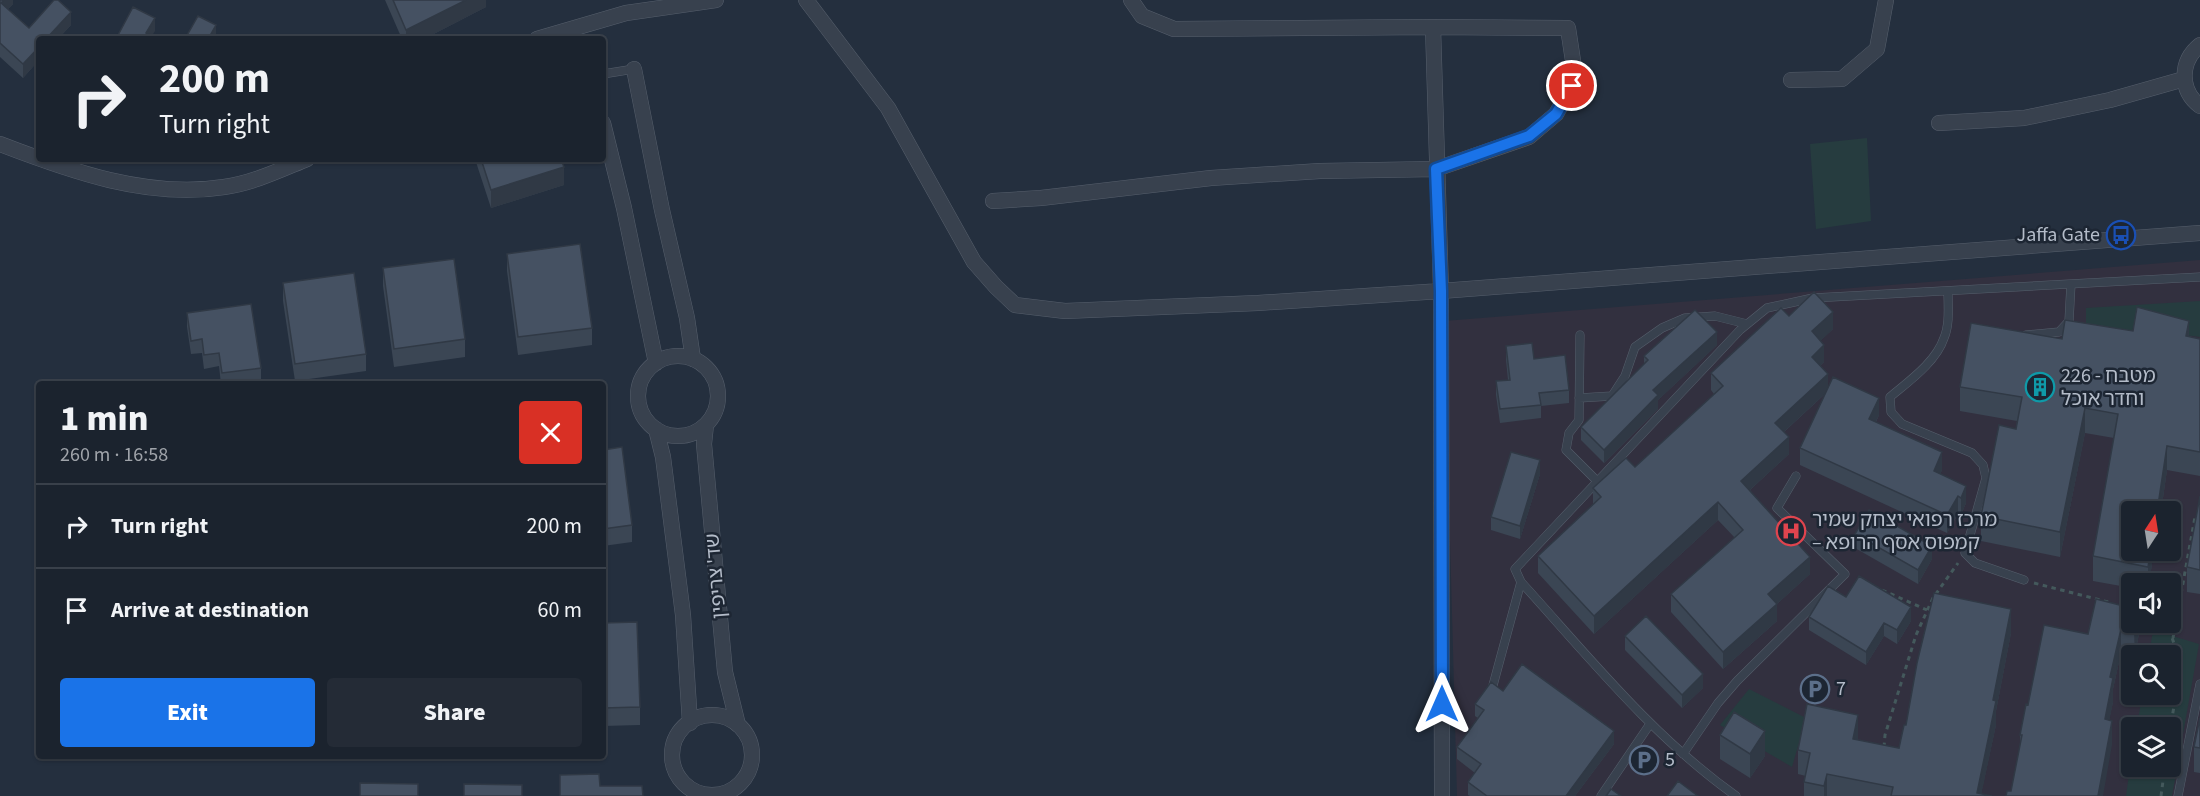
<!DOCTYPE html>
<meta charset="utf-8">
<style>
:root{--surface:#1b232e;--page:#242b36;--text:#f1f3f6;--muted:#a0a4aa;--line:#39404a;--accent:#1a73e8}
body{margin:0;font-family:"Source Sans 3","Noto Sans Hebrew",sans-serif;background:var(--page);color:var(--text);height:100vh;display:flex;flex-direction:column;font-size:22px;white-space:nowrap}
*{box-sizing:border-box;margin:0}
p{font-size:20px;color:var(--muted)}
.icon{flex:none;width:33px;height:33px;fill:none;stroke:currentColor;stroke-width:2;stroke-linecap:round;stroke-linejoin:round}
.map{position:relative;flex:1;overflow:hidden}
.details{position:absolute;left:36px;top:381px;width:570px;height:378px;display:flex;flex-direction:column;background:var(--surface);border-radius:6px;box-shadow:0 2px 4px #0004,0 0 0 2px var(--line)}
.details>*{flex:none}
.banner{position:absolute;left:36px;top:36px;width:570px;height:126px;border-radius:6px;box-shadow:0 2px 4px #0004,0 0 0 2px var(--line);background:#1b232e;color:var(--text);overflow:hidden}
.needle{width:39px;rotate:12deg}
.fabs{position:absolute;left:2121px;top:501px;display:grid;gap:12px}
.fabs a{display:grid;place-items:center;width:60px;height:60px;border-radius:6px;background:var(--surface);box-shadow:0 2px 4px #0004,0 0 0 2px var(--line);font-size:30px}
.pin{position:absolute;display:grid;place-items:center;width:51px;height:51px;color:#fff;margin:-26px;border:3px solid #fff;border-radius:50%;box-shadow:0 2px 6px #0007}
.me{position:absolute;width:66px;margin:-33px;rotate:0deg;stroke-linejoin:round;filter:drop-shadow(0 0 4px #0008)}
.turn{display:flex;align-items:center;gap:21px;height:126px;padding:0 24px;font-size:27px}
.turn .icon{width:78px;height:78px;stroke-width:2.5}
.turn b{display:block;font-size:42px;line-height:51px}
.round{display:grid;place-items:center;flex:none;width:63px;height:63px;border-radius:6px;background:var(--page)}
.head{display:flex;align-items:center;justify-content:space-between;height:102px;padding:0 24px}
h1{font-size:36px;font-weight:800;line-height:45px}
.cta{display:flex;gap:12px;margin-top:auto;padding:12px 24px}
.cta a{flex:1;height:69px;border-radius:6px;background:var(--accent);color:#fff;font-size:24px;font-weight:800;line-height:69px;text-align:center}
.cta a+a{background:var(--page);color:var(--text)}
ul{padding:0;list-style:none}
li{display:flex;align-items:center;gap:18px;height:84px;padding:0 24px;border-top:2px solid var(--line)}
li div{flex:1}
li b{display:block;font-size:22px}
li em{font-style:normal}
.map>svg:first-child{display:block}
.medical{fill:#32303f;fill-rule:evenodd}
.green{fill:#263c3f}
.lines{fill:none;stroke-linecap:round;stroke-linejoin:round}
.service-casing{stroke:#565f6c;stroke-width:9}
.minor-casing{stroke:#565f6c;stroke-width:16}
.path{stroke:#44595c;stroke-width:3;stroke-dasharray:4.5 4.5;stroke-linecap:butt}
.service{stroke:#38414e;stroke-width:8}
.minor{stroke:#38414e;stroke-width:15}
.wall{fill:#3b4654}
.shaded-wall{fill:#303945}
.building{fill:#455162;stroke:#303945;stroke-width:1.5}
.route-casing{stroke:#114b97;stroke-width:15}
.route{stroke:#1a73e8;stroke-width:10}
.labels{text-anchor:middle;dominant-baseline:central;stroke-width:5;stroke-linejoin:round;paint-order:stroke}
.poi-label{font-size:20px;fill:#b4bcc9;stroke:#1d2633;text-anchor:start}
.street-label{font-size:20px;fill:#b4bcc9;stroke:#1d2633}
</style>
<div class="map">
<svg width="2200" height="796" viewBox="0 0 2200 796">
<rect width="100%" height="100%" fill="#242f3e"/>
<!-- medical -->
<path class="medical" d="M2200,260v536h-743l-13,-475zM2132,512h38v38h-38zM2132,584h38v38h-38zM2132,656h38v38h-38zM2132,728h38v38h-38z"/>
<!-- green -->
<path class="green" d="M1867,138l4,83 -55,8 -6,-85z
M2200,301v36l-67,-9 -3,16 -44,-11v-25z
M2153,630l46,14 -27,152h-46l5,-36 1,6h38v-38l-33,-1 5,-32 28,-1v-38l-21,-1z
M1749,689l57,29 -14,49 -72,-42z"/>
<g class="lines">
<!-- service casing -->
<g class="service-casing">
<path id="service" d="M603,74l31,-5
M1948,291c0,15 2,33 -4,47 -8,24 -35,43 -54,59l1,15 11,12 70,29 11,12 3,13 -21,75 10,10 49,17
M1580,335l-1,85 -10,13 -3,17 31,31
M2026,335l33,-3 10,-11 2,-37
M1579,398l33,-2 13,-20 10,-29 27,-19 23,-10 30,-2 32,8
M1492,689l29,-107
M1683,754l35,-51 19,-22 108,-107 -68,-66 19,-32
M1601,796l49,-72
M1736,796c-83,-59 -147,-139 -215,-214l-6,-13 225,-239 27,-22 46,-10 387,-21
M2178,796l22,-112"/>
</g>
<!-- minor casing -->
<g class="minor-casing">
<path id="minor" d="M806,0l82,108 86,154 22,25 19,18 50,6 193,-8 183,-12 759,-58
M1131,0l11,16 32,13 259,-2
M537,39l89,-26 90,-13
M2200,45c-20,16 -21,45 0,61
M634,69l28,141 25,108 6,41
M1791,80l51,-1 35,-30 9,-49
M603,123l21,85 32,155
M1939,123l85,-5 86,-18 74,-21
M0,144c70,27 148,55 224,43 29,-4 56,-17 83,-28
M993,201l48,-3 170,-20 109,-7 116,-2 93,-32 27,-23 16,-28 3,-12 -7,-46 -135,-1 8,264 1,505
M638 396a40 40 0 1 1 80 0a40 40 0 1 1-80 0Z
M706,425l-2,19 21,228 13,53
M656,429l7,28 20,158 7,108
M672 755a40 40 0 1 1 80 0a40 40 0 1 1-80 0Z"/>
</g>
<!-- path -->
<path class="path" d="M2034,583l78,20
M1882,590l45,20
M2164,622c23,37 12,68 6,108
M2173,638l22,-121
M1884,747l1,-12 31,-100 17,-37 25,-35
M2161,796l4,-30"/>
<!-- service -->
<use href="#service" class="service"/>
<!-- minor -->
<use href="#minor" class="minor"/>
</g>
<!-- wall -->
<path class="wall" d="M0,0h13v4l-5,5 21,19 42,-3 -13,14h-19v21l-16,18 -23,-21z
M385,0h101v7l-62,32h-22z
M475,159h86l3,26 -73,23z
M507,254l85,74v17l-74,10 -11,-84z
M383,268l82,71v18l-71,10 -11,-81z
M283,283l83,71v17l-71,10 -12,-80z
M187,313l74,55v13l-20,3h-20l-2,-18 -15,3 -2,-16 -11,1 -4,-27z
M1789,316l44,13 -13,12 4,21 -4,4 8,22 51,27 -3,7 66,48 -2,4 26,29 -5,12 -3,-1 -11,19 -147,-68v-17l25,-54 -41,38 5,22 -39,36 60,84 -33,30v17l-54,48 -52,-57v-18l64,-56 -17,-18 -124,114 -56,-61v-17l55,-52v-16l42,-21 79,-73 -3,-4v-17z
M2133,331l56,5 11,3v137l-33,-6 -6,42h-29v38h22l-5,34h-17v4l-39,-7v-25l21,-118 -29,-5 -25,124 -79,-16v-25l35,-87 1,-8 -57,-10v-24z
M1717,345l-59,55v9l-54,54 -23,-23v-13l63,-63v-8z
M1506,346l28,13 35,31v13l-28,3v12l-41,5 -4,-28v-14l12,-1 -2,-20z
M603,450l29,75v17l-29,4z
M1540,474l-20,65 -29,-9v-13z
M2200,496v98l-13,-2v-25z
M1855,534l77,25 -14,25 -63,-36z
M1846,597l65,24 -14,23 -13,-8 -18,29 -57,-35v-13z
M2132,622h9l-6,34 -14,-3 -8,36v13l-4,18 3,25 -101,46 9,-44v-12l8,-30 60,-71z
M603,623l37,84v18l-37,1z
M2011,633l-15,78v14l-15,69 11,2h-188v-14l2,-6 -8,-2v-24l60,-10 41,8 7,-23z
M1625,636l78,52 -21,20 -57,-58z
M1503,691l111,53 -39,52h-105l-2,-1v-13l7,-9 -18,-14v-12l21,-29 -3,-2v-12z
M2200,718v55l-6,-1v-25z
M1720,735l45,21 -15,22 -30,-19z"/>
<!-- shaded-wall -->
<path class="shaded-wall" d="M4,0h9v4l-12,12v-13z
M466,0h20v7l-62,32h-18v-9z
M71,12v13l-13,14h-12z
M155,18v13l-5,8 -4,-6z
M216,25v14h-8z
M39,47v13l-16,18v-14z
M564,167v18l-73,23v-18z
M1833,312v17l-21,20v-18z
M2189,321v24l-3,-9z
M1717,332v13l-59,55v9l-54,54v-13l49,-60z
M1824,345v17l-12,12v-17z
M1828,374v17l-53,49v-17z
M1879,398v17l-10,21v-17z
M2085,408v25l-25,124v-25z
M1789,437v17l-48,44v-17z
M2167,446v24l-6,42h-4z
M1942,452v18l-8,18v-17z
M1540,460v14l-20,65v-13z
M1966,486v17l-5,12v-17z
M1958,496v18l-11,19v-18z
M1718,502v18l-124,114v-18z
M1932,546v13l-14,25v-14z
M2151,550h3l-5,34h-1v-17z
M1810,557v17l-33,30v17l-54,48v-17l45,-58z
M1911,607v14l-14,23v-14z
M2011,609v24l-15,78v14l-15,71 -4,-3 16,-93z
M2136,622h5l-6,34 -1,-24z
M1884,623v13l-18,29v-13z
M2121,629v24l-8,36v13l-8,41v-24l5,-42z
M1703,674v14l-21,20v-13z
M1858,715v24l-5,24v-24z
M2112,721v24l-9,51h-5z
M1614,731v13l-39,52h-9z
M1765,731v25l-15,22v-24z
M1827,774v22h-3v-10z"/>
<!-- building -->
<path class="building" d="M0,0h4l-3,3 28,25 25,-28h4l13,12 -25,27h-7v8l-16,17 -23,-21z
M393,0h73l-60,30z
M133,7l22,11 -9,15 11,6h-41z
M198,16l18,9 -8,14h-23z
M481,159h80l3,8 -73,23z
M580,244l12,84 -74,9 -11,-83z
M454,259l11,80 -71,10 -11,-81z
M354,273l12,81 -71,10 -12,-81z
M1814,292l19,20 -21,19 12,14 -12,12 16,17 -53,49 14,14 -48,44 69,76 -42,37 9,10 -54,48 -52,-58 72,-64 -25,-28 -124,114 -56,-60 63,-59 -8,-9 33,-30 9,9 88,-81 -12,-13 70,-65 8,8z
M251,304l10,64 -39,5 -3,-20 -15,2 -2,-16 -11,2 -4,-28z
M2137,307l52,14 -3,15 14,3v113l-33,-6 -10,66h-25v38h19l-3,17 -55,-11 25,-142 -33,-6 -25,124 -79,-16 18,-91 17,4 6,-32 -62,-10 11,-64 91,16 3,-19 68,11z
M1695,310l22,22 -64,58 5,5 -54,55 -23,-23 67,-67 -4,-4z
M1532,343l2,16 31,-4 4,35 -30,3 2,12 -41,4 -4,-28 14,-1 -4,-34z
M1833,377l46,21 -10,21 73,33 -8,19 32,15 -5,12 -3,-2 -11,19 -147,-67z
M622,447l10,78 -29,4v-79z
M1511,452l29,8 -20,66 -29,-9z
M2200,496v74l-13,-3z
M1869,510l63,36 -14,24 -63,-36z
M1859,576l52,31 -14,23 -13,-7 -18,29 -57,-35 19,-31 18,11z
M1934,593l77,16 -18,91 3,1 -19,92 15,3h-101l2,-9 -66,-13 -3,12 -20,-4 6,-29 -12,-3 9,-46 51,11 -5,24 46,9 5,-23h2l11,-62z
M2122,594l10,2v26h4l-2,10 -13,-3 -11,48 3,1 -8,41 7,2 -14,75h-92l1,-5h4l11,-56h-2l6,-31 2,1 16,-80 44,9 8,-35 24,6z
M1646,616l57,58 -21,21 -57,-59z
M637,622l3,85 -37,1v-85z
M1522,664l92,67 -48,65h-79l-19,-14 13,-18 -24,-17 27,-37 -9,-6 16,-22 12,9z
M1734,712l31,19 -15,23 -30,-19z
M2200,718v30l-6,-1z
M599,774l1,12h42l1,10h-83v-21z
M1678,781l20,15h-31z
M360,783l58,1v12h-58z
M464,784l58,1v11h-58z
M1611,789l10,7h-15z"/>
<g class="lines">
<!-- route casing -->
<g class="route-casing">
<path id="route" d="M1442,704l-1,-413 -5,-122 93,-33 27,-22 16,-28"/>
</g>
<!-- route -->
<use href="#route" class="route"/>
</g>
<!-- icons -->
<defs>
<g id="bus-ring" transform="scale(1.5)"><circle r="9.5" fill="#1d2633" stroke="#1a4fb4" stroke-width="1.5"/><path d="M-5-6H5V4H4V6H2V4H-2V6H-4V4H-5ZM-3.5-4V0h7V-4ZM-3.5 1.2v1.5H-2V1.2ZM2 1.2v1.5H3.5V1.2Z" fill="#1a4fb4"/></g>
<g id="building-ring" transform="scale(1.5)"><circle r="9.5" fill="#1d2633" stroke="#0f9aa8" stroke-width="1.5"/><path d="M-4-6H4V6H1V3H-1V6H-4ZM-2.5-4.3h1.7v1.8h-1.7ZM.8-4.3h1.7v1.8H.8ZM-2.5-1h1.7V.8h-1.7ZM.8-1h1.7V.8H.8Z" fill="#0f9aa8"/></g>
<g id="hospital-ring" transform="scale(1.5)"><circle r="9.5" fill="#1d2633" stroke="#e0444e" stroke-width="1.5"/><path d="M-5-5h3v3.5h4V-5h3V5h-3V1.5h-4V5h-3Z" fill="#e0444e"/></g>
<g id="parking-ring" transform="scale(1.5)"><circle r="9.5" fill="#1d2633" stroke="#5c6f8a" stroke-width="1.5"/><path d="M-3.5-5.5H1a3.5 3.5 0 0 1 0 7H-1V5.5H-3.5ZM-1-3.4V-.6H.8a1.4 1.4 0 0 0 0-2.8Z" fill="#5c6f8a"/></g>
</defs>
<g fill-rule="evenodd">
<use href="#bus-ring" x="2121" y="235"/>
<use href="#building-ring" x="2040" y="387"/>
<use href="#hospital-ring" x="1791" y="531"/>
<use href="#parking-ring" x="1815" y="689"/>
<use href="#parking-ring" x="1644" y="760"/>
</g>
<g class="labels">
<!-- poi labels -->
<g class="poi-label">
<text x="2100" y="235" text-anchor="end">Jaffa Gate</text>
<text x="2061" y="376">226 - מטבח<tspan x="2061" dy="23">וחדר אוכל</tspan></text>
<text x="1812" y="520">מרכז רפואי יצחק שמיר<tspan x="1812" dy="23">– קמפוס אסף הרופא</tspan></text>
<text x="1836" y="689">7</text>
<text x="1665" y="760">5</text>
</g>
<!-- street labels -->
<g class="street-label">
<text transform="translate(716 576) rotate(-95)">שד' צריפין</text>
</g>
</g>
</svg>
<div class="fabs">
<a><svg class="needle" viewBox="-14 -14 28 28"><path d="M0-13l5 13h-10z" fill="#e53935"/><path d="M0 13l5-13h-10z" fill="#a0a4aa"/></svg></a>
<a><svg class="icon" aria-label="sound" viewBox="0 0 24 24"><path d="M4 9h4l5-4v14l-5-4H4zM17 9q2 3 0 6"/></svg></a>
<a><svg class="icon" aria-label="search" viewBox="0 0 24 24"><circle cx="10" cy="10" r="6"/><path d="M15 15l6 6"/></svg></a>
<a><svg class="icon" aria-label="layers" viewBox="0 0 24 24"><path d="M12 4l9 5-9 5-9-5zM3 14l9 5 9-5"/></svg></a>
</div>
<div class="pin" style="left:1572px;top:86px;background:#d93025"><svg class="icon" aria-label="arrive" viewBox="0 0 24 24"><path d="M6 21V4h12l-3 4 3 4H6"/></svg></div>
<svg class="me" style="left:1442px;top:704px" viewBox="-20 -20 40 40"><path d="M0-17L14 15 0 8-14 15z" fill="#1a73e8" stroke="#fff" stroke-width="4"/></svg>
<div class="banner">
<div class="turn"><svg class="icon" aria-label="right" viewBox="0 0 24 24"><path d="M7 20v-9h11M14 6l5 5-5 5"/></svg><div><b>200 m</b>Turn right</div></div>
</div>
<section class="details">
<div class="head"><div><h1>1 min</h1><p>260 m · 16:58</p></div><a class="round" style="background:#d93025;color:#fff"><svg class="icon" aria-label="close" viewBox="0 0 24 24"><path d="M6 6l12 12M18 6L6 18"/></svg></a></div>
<ul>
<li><svg class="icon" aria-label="right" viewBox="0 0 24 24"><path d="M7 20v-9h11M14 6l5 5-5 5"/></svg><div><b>Turn right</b></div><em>200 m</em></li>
<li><svg class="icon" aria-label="arrive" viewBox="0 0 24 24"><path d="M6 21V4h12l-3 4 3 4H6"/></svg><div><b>Arrive at destination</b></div><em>60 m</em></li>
</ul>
<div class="cta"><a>Exit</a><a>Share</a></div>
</section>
</div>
